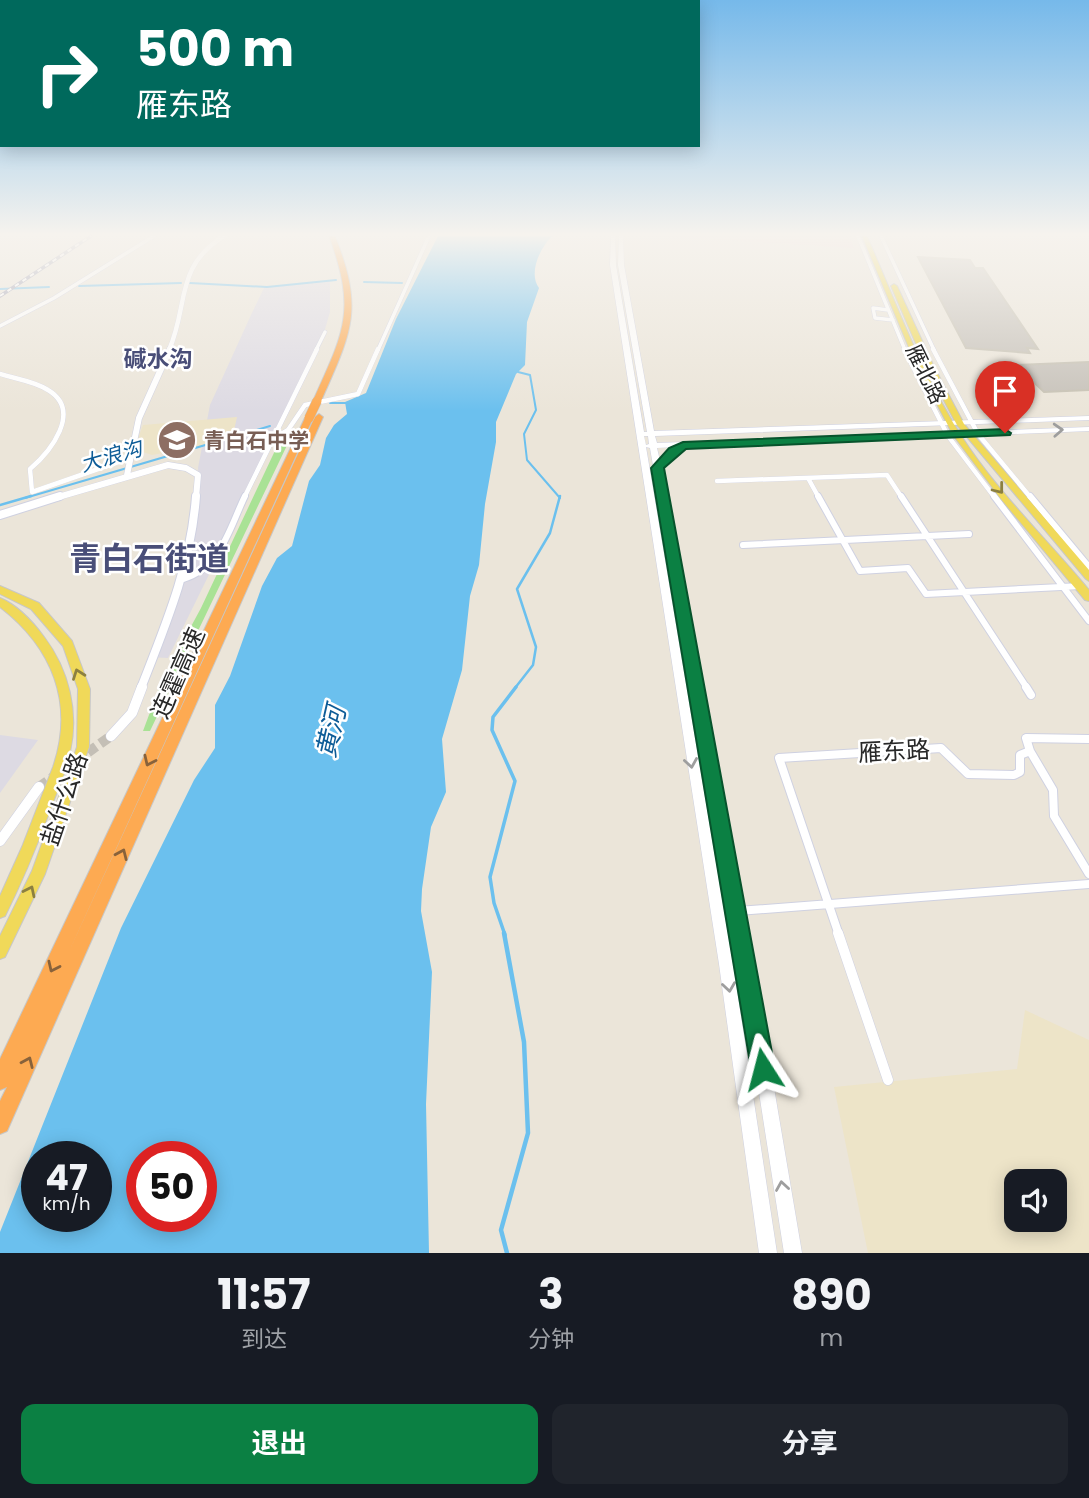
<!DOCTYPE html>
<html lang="zh">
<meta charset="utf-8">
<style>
:root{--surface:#171b24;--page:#20242c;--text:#f1f3f6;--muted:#9ea1a6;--accent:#0b8043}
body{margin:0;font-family:Poppins,"Noto Sans SC",sans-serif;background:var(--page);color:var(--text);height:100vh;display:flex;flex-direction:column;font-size:26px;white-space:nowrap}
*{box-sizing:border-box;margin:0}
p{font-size:23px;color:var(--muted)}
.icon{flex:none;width:38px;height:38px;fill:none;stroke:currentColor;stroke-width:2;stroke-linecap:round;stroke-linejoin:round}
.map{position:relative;height:1253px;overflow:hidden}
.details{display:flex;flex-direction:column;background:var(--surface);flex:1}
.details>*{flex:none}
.top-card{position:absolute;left:0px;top:0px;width:700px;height:147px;box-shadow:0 4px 18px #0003;background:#00695c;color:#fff;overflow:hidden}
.buttons{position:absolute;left:1004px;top:1169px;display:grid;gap:14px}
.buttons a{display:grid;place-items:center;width:63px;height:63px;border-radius:14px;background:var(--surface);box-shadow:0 4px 18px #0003;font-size:35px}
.speed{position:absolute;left:21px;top:1141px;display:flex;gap:14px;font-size:35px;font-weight:700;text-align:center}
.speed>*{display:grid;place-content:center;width:91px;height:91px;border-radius:50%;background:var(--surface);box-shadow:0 4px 18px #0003;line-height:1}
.speed small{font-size:18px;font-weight:400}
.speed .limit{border:10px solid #d22;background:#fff;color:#111}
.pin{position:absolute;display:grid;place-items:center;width:60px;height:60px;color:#fff;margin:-72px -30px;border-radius:50% 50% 50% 0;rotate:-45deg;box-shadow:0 0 7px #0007}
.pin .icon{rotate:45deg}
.me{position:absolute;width:77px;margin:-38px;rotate:351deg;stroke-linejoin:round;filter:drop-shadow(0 0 5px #0008)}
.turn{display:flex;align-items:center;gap:24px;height:147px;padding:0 21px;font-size:32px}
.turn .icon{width:91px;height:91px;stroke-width:2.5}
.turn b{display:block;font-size:49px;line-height:60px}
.eta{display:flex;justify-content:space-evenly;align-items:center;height:119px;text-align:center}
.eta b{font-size:42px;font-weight:700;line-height:49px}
.cta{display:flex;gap:14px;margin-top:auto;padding:14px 21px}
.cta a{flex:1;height:80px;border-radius:14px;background:var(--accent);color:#fff;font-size:28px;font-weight:700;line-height:80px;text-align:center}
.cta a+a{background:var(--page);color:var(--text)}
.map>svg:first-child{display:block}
.industrial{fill:#dddae3}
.education{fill:#ede4c8;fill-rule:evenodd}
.medical{fill:#f2d7d6}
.green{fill:#a9e295}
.water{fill:#6bc0ee;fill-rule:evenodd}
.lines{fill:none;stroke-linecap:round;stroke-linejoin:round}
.stream-far3{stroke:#6bc0ee;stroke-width:2}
.stream-far2{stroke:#6bc0ee;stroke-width:2.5}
.stream-far1{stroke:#6bc0ee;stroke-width:3.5}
.stream{stroke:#6bc0ee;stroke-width:4.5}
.building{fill:#c6c1b9;stroke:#c6c1b3;stroke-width:2}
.tertiary-tunnel{stroke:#c4bfb6;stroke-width:10;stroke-dasharray:10 5;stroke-linecap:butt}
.minor-far4-casing{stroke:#cfd1e1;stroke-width:4.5}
.minor-far3-casing{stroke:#cfd1e1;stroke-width:5}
.minor-far2-casing{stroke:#cfd1e1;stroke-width:8}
.minor-far1-casing{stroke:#cfd1e1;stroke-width:10}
.minor-casing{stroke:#cfd1e1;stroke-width:11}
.tertiary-far3-casing{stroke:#cfd1e1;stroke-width:5}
.tertiary-far2-casing{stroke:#cfd1e1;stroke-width:7}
.tertiary-far1-casing{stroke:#cfd1e1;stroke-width:10}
.tertiary-casing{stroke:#cfd1e1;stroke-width:11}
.secondary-casing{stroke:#cfd1e1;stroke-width:1}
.primary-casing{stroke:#c7c7c7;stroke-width:2}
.motorway-casing{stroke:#c7c7c7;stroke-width:2}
.minor-far4{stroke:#fff;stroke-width:3.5}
.minor-far3{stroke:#fff;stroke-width:4.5}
.minor-far2{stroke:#fff;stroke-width:6}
.minor-far1{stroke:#fff;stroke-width:8}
.minor{stroke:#fff;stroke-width:10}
.tertiary-far3{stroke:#fff;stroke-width:4.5}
.tertiary-far2{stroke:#fff;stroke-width:6}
.tertiary-far1{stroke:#fff;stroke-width:8}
.tertiary{stroke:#fff;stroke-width:10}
.secondary{fill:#fff;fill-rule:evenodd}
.primary{fill:#f0d959;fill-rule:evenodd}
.motorway{fill:#fdaa52;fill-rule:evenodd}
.rail-casing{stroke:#9d9eb3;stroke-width:3.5}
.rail{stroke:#fff;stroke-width:2;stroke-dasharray:4.5;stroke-linecap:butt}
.motorway-bridge-casing{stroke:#c7c7c7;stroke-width:10;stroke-linecap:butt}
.motorway-bridge{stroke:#fdaa52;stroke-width:9}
.oneway{stroke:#9e9e9e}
.oneway2{stroke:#8c8040}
.oneway3{stroke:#88623b}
.route{fill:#0b8043;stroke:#07532c;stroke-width:2}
.labels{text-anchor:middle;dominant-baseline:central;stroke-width:5;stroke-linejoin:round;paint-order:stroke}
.far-street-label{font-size:21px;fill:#282828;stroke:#fff}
.far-education-label{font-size:21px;font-weight:bold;fill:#785e54;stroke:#fff;text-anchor:start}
.far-water-label{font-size:21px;font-style:italic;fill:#0d5c97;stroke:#fff}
.far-quarter-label{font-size:23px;font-weight:bold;fill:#494e78;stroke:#fff}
.street-label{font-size:24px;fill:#282828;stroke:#fff}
.water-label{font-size:26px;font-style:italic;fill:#0d5c97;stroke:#fff}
.district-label{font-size:32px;font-weight:bold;fill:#494e78;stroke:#fff}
</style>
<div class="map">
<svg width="1089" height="1253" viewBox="0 0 1089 1253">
<rect width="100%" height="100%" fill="#ebe5d9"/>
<!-- industrial -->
<path class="industrial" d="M330,281v31l-12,41 -150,305 -19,-1 38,-92 13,-66 -2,-31 12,-63 41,-90 13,-27z
M0,735l38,5 -38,53z"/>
<!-- education -->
<path class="education" d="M237,417l-4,18 -32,11 -49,9 -18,-6 9,-24z
M1025,1010l64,30v213h-221l-34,-166 183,-18zM1017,1181h38v39h-38z"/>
<!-- medical -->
<path class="medical" d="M647,236h203l4,12 -129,-8z"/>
<!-- green -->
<path class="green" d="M291,437l-141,294h-7l19,-51 39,-72 79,-168z"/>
<!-- water -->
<path class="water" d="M438,236h114c-12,12 -24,37 -13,52l-12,34 -2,43 -9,9 -20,48v20l-11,62 -6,61 -9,31 -8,74 -20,69 4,53 -15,35 -9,62 -1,22 11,61 -6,132 3,149h-429v-21l121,-304 73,-148 21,-32v-43l15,-29 32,-90 15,-28 15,-12 17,-65 11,-16 6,-27 8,-13 13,-11 -2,-12 21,-9 30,-74zM37,1157h59v59h-59zM142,1157h59v59h-59z"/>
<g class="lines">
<!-- stream-far3 -->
<path class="stream-far3" d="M364,282l38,1
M190,283l77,4 69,-7
M79,286l102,-3
M0,289l49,-2
M518,372l12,3 6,35 -12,24 3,26 33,38
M330,403h17
M25,498l245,-72"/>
<!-- stream-far2 -->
<path class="stream-far2" d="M0,505l31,-9
M515,688l18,-23 3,-18 -19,-58 33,-56 10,-37"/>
<!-- stream-far1 -->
<path class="stream-far1" d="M505,935l-11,-32 -4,-26 25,-96 -23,-51 1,-13 23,-30"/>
<!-- stream -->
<path class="stream" d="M504,933l20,109 4,91 -27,97 6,23"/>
</g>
<!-- building -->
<path class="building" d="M918,257l52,3 5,8h8l55,81 -11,-1 3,5 -64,-5z
M1089,362v28l-45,2 -28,-27z"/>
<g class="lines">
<!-- tertiary-tunnel -->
<path class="tertiary-tunnel" d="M39,787l72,-51"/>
<!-- minor-far4 casing -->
<g class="minor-far4-casing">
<path id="minor-far4" d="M858,236l47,114
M881,236l53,114
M888,310l-15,-2 2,10 18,2
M0,326l54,-28 100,-62
M316,350l9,-18
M378,350l51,-114"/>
</g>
<!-- minor-far3 casing -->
<g class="minor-far3-casing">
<path id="minor-far3" d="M904,349l44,87 47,62
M933,349l45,85 53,64
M0,374c16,5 34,7 48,16 35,21 2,62 -18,79l2,23 95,-33
M273,439l15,-9 17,-25 53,-11 20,-45
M808,478l11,20
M717,481l170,-6 15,23
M244,498l73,-149"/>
</g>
<!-- minor-far2 casing -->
<g class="minor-far2-casing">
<path id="minor-far2" d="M818,496l42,75 48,-3 18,26 155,-8
M901,496l126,192
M994,496l95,125
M1030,496l59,71
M743,545l226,-11
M183,579c38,-11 46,-50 62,-83"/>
</g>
<!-- minor-far1 casing -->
<g class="minor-far1-casing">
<path id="minor-far1" d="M1026,687l5,8
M1030,751l23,39 1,26 35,58
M738,911l351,-27
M839,935l-60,-177 162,-10 27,26 46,1 6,-3v-17l10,-4 -4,-13 63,1"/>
</g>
<!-- minor casing -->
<g class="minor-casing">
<path id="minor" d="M838,933l50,147"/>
</g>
<!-- tertiary-far3 casing -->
<g class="tertiary-far3-casing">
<path id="tertiary-far3" d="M169,350c20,-45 5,-83 55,-114"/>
</g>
<!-- tertiary-far2 casing -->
<g class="tertiary-far2-casing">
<path id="tertiary-far2" d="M127,475l12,-57 31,-69
M55,498l113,-33 18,3 12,7 -2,23"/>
</g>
<!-- tertiary-far1 casing -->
<g class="tertiary-far1-casing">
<path id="tertiary-far1" d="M0,515l60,-19
M141,688c25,-64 50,-123 55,-192"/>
</g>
<!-- tertiary casing -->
<g class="tertiary-casing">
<path id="tertiary" d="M111,736l21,-23 10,-26
M0,841l39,-54"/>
</g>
<!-- secondary casing -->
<g class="secondary-casing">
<path id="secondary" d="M611,236h4l1,29 28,167h3l-29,-167 1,-29h4l1,29 30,166 435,-15v4l-434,16 2,7 432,-16v4l-405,16 -23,21 92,496 49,289h-18l-45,-289 -89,-516 -4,-1 87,517 44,289h-18l-40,-289 -109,-699zM644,436h4l1,8 -3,1zM675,447l-15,14 -3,-13z"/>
</g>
<!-- primary casing -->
<g class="primary-casing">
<path id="primary" d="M862,236h5c29,67 54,136 93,198 36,57 86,104 129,156v11l-4,-1 -84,-101 -48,-64 -38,-73z
M894,284l3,2 37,81 30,57 125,146v11l-3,-2 -129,-154 -31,-58 -35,-81z
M0,586l39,17 33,38 18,48 -1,58 -44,127 -40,83 -5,2v-23l32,-65 45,-124 1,-58 -15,-43 -32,-37 -31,-15z
M0,598c17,7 33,24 44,39 25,33 35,75 26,115 -4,21 -14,41 -21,61 -13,35 -27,69 -44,103l-5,2v-22l22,-49 31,-80c22,-64 -1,-120 -53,-160z"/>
</g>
<!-- motorway casing -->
<g class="motorway-casing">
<path id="motorway" d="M329,236h6c29,74 17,95 -14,165l-4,3 -4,-3c31,-69 44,-90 16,-165z
M319,414l4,3 -316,714 -7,3v-33l7,-14 -7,3v-31l305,-641 7,-2 1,2 -247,540 249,-541z"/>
</g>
<!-- minor-far4 -->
<use href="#minor-far4" class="minor-far4"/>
<!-- minor-far3 -->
<use href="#minor-far3" class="minor-far3"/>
<!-- minor-far2 -->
<use href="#minor-far2" class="minor-far2"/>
<!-- minor-far1 -->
<use href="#minor-far1" class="minor-far1"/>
<!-- minor -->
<use href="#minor" class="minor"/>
<!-- tertiary-far3 -->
<use href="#tertiary-far3" class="tertiary-far3"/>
<!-- tertiary-far2 -->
<use href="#tertiary-far2" class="tertiary-far2"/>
<!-- tertiary-far1 -->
<use href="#tertiary-far1" class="tertiary-far1"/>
<!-- tertiary -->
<use href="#tertiary" class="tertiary"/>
<!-- secondary -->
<use href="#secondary" class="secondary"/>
<!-- primary -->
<use href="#primary" class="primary"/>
<!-- motorway -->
<use href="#motorway" class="motorway"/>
<!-- rail casing -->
<g class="rail-casing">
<path id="rail" d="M0,296l91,-60"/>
</g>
<!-- rail -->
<use href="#rail" class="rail"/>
<!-- motorway-bridge casing -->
<g class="motorway-bridge-casing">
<path id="motorway-bridge" d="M309,418l8,-17"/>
</g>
<!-- motorway-bridge -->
<use href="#motorway-bridge" class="motorway-bridge"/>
</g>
<!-- one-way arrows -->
<defs><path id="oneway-chevron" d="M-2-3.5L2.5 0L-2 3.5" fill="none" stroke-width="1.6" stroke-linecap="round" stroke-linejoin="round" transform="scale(1.75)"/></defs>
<g class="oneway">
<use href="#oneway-chevron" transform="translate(1058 430) rotate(-3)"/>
<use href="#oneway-chevron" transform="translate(691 763) rotate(81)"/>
<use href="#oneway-chevron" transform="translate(729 987) rotate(82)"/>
<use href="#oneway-chevron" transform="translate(782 1186) rotate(-99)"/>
</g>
<g class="oneway2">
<use href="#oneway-chevron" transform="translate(999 489) rotate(52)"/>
<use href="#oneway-chevron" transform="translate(78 674) rotate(-110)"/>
<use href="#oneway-chevron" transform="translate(30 891) rotate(-64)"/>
</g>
<g class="oneway3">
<use href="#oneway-chevron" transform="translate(149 761) rotate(115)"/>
<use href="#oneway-chevron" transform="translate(122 854) rotate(-66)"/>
<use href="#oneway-chevron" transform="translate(53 967) rotate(115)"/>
<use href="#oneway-chevron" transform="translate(28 1062) rotate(-66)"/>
</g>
<!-- sky -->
<linearGradient id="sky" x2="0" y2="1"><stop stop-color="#76b9ea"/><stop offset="0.57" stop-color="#f6f3ee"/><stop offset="1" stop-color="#f6f3ee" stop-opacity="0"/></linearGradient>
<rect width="1089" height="411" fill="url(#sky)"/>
<!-- route -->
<path class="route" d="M1005,429l6,4 -1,2 -324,14 -22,19 111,601 -3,9 -9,4 -9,-4 -3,-9 -100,-601 18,-20 14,-6z"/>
<!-- icons -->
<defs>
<g id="school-disc" transform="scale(2.0125)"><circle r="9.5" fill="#8d6e63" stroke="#fff"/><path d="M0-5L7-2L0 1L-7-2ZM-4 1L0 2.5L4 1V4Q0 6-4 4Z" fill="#fff"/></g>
</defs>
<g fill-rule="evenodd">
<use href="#school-disc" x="177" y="440"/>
</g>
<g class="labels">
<!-- far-street labels -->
<g class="far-street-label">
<text transform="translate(926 374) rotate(64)">雁北路</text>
</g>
<!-- far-education labels -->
<g class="far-education-label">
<text x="204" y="440">青白石中学</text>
</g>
<!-- far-water labels -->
<g class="far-water-label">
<text transform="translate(111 456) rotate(-16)">大浪沟</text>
</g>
<!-- far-quarter labels -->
<g class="far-quarter-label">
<text x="158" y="359">碱水沟</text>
</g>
<!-- street labels -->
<g class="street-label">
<text transform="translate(178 673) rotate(-66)">连霍高速</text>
<text transform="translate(894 751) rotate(-3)">雁东路</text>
<text transform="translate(64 799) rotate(-71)">盐什公路</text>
</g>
<!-- water labels -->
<g class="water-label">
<text transform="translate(331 732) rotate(-77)">黄河</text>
</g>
<!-- district labels -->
<g class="district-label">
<text x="149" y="558">青白石街道</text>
</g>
</g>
</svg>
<div class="buttons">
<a><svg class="icon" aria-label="sound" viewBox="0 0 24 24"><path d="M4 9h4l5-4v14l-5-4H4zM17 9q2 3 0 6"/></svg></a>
</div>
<div class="speed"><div>47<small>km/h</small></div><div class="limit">50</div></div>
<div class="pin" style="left:1005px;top:433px;background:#d93025"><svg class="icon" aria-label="arrive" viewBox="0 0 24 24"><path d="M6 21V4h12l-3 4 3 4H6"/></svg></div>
<svg class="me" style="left:763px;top:1069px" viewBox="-20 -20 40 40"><path d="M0-17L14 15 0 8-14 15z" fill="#0b8043" stroke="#fff" stroke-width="4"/></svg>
<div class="top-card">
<div class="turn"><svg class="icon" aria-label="right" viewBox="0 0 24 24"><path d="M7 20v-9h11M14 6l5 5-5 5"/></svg><div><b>500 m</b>雁东路</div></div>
</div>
</div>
<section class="details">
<div class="eta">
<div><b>11:57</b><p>到达</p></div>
<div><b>3</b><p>分钟</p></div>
<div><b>890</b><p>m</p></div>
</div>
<div class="cta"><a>退出</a><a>分享</a></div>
</section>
